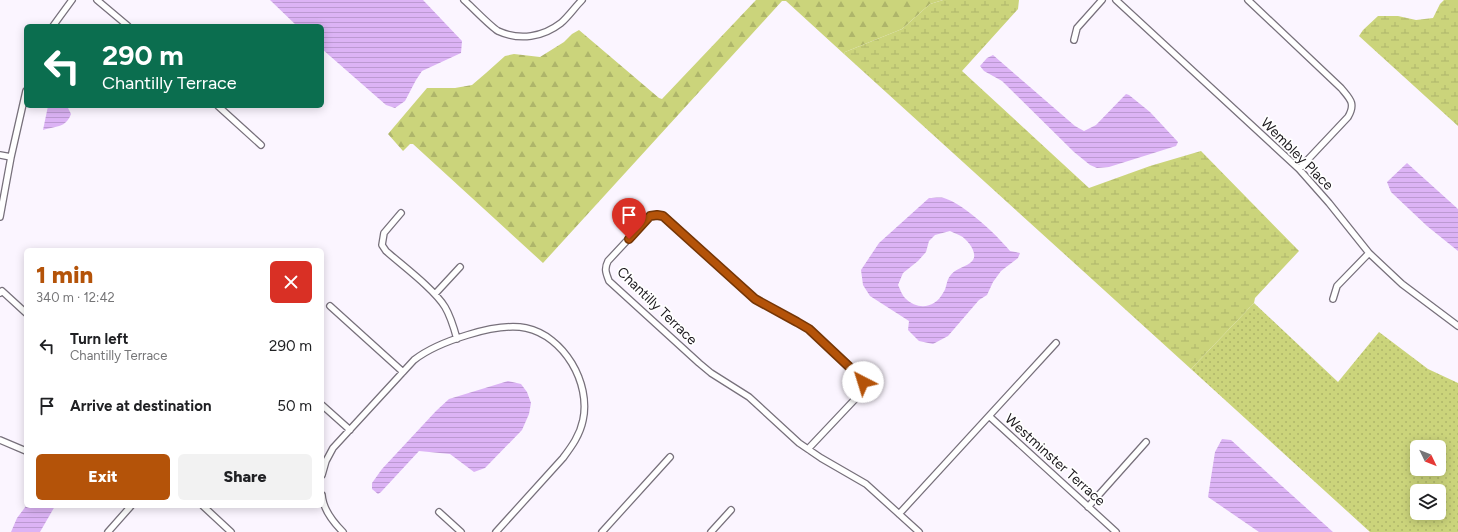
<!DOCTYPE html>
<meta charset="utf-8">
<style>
:root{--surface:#fff;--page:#f2f2f2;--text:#202124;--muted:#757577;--accent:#b45309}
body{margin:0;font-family:Figtree,sans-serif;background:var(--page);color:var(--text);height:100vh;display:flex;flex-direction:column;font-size:15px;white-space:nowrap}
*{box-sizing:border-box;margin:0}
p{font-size:13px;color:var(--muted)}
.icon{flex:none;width:22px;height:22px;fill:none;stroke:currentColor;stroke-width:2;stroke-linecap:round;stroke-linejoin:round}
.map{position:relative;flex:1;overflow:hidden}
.sheet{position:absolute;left:24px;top:248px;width:300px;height:260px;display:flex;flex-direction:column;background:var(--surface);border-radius:6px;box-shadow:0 2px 10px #0003}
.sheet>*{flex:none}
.banner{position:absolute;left:24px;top:24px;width:300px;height:84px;border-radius:6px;box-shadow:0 2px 10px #0003;background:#0b6e4f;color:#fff;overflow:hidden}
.needle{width:26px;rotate:133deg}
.fabs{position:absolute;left:1410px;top:440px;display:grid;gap:8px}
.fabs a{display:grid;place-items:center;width:36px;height:36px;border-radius:6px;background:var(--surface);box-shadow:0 2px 10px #0003;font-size:20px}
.pin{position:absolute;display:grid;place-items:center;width:34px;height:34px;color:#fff;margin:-41px -17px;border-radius:50% 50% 50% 0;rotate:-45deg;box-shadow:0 0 4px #0007}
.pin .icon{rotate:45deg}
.me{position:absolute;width:44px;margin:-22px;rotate:320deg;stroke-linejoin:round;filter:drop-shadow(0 0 3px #0008)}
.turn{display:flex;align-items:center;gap:14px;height:84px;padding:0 12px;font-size:18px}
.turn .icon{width:52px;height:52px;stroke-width:2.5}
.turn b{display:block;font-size:28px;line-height:34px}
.round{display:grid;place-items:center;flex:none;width:42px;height:42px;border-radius:6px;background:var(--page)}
.overview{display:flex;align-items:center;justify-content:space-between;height:68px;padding:0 12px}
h1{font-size:24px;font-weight:800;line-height:30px;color:var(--accent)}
.button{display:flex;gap:8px;margin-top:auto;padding:8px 12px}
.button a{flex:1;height:46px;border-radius:6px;background:var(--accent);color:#fff;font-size:16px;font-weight:800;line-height:46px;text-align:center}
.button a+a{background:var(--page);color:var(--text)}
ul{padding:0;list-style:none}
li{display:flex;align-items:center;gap:12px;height:60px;padding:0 12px}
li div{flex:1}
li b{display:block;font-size:15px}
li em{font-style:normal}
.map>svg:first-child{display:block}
.forest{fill:url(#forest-firs)}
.wetland{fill:url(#wetland-marsh)}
.park{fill:url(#park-dots);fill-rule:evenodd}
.water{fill:url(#water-rules);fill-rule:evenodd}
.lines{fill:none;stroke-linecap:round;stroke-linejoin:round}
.street-casing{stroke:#77707b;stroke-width:8}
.street{stroke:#fff;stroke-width:5.5}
.route-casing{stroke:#753606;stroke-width:10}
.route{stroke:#b45309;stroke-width:7}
.labels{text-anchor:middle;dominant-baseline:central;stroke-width:3.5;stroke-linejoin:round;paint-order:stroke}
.street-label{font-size:14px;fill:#1b181d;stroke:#fff}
</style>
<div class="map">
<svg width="1458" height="532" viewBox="0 0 1458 532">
<defs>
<pattern id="forest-firs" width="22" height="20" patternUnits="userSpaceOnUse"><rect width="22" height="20" fill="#cbd47b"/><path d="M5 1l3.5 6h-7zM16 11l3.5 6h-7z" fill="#aeb56a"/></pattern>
<pattern id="wetland-marsh" width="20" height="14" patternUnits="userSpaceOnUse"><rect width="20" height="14" fill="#cbd47b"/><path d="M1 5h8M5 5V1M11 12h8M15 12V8" fill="none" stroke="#aeb56a"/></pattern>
<pattern id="park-dots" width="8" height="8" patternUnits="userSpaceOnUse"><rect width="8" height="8" fill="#cbd47b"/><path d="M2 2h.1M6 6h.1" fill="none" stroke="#aeb56a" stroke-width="1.8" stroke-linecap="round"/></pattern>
<pattern id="water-rules" width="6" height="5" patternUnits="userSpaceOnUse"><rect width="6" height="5" fill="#dcb3f5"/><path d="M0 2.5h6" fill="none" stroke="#bc99d2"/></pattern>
</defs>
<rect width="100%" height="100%" fill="#fbf5ff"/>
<!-- forest -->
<path class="forest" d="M756,0h187l-13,4 -28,25 -57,23 -1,2 -58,-53h-4l-239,262 -130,-119h-3l-7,7 -15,-17 39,-46h28l17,-3 14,-12 19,-17 9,-2 26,3 24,-15 8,-8 7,-4 80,68 3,1z"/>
<!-- wetland -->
<path class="wetland" d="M943,0h76l-1,9 -56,62 127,117 61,-22 51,-15 98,100 -44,47 -1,5 -63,66 -347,-315 1,-2 57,-23 28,-25z
M1444,0h14v126l-99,-90 4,-6 15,-14h20l18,4 17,-2 7,-14z"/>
<!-- park -->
<path class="park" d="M1254,303l84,79 41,-50 49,37 30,14v149h-88l-179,-163zM1417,447h22v22h-22zM1417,491h22v22h-22z"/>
<!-- water -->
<path class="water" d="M270,0h153l39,41 -1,12 -39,18 -6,9 -11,21 -10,7 -9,-3 -64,-56v-23h-25z
M993,55l82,71 9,5 12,-6 30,-31 3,1 21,17 28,30 -2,4 -67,21 -12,1 -7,-3 -16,-13 -72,-71 -18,-10 -4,-5 7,-8z
M48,106h19l4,8c-5,14 -15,12 -28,16z
M1407,163l51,46v42l-31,-25 -36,-34 -4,-10z
M929,198c4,0 11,-1 15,0 20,6 53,37 66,53l10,2 -2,5 -17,13 -8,11 -6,13 -8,5 -31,36 -15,8 -14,-3 -11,-11 1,-9 -39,-25 -7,-11 -2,-15 18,-27zM950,231c3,2 8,3 11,5 7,4 20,20 9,27 -7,5 -14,5 -20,13 -4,5 -3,12 -7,17 -8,15 -25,18 -38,5 -3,-3 -5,-9 -7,-13l5,-12 15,-12 8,-9 3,-11 6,-6z
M508,381l13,3 6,8 4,11 -2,11 -7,16 -37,38 -11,4 -24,-18 -31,-3 -38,41 -3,2 -6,-5v-6l10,-14 54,-58 13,-12z
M1222,439l9,1 102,92h-74l-51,-35 7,-45z
M26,506h29l-15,26h-29l6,-14z"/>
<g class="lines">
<!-- street casing -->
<g class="street-casing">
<path id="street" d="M97,0l31,26
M464,0c8,7 26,26 34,31 22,10 45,6 63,-8 8,-7 14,-16 21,-23
M1116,0l183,169 30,34 40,50 33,31 56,42
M1248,0l93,88c9,11 15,15 7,29l-49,52
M53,26l19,-26
M1074,40l3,-12 25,-28
M218,106l43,39
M0,155l11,2
M401,213l-17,20 -2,12 4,6c17,15 48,38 59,56 6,10 9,21 12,32
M0,217l11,-60 15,-66
M0,293l2,-2 24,22
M435,294l25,-27
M1333,299l4,-13 32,-33
M330,306l73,66
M322,405l28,25
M989,416l127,116
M0,440l26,11
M808,449l50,-53c4,-8 5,-13 1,-21l-50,-46 -12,-7 -42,-23 -88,-80c-6,-4 -10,-4 -17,-3l-42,45c-4,8 -2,12 1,20l90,82 12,10 38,24 50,46 22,15 45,26 53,48
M322,475l4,-14 7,-13 81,-88c23,-18 82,-38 112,-32 38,8 65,55 57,92 -3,15 -11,26 -20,38l-67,74
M322,495c1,15 11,27 21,37
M203,506l28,26
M1088,507l58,-65
M439,512l22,20
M899,514l157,-171
M108,532l23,-26
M602,532l68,-75
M711,532l20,-22"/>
</g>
<!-- street -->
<use href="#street" class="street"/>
</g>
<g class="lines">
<!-- route casing -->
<g class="route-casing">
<path id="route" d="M629,239l21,-23 7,-1 6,1 92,83 42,23 12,7 50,47 4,6"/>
</g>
<!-- route -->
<use href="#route" class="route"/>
</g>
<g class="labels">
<!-- street labels -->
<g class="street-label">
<text transform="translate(1297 154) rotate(45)">Wembley Place</text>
<text transform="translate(657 306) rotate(44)">Chantilly Terrace</text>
<text transform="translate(1055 460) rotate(42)">Westminster Terrace</text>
</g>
</g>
</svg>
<div class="fabs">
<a><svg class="needle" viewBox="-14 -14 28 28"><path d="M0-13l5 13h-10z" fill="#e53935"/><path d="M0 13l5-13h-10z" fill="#757577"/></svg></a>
<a><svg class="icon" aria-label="layers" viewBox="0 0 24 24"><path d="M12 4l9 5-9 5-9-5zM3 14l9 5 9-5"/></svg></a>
</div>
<div class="pin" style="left:629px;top:239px;background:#d93025"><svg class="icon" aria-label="arrive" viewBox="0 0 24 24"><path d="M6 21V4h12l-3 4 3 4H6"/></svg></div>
<svg class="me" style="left:863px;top:382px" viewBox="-20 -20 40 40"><circle r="19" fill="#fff"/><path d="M0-13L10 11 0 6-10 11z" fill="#b45309"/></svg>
<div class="banner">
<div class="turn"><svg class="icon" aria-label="left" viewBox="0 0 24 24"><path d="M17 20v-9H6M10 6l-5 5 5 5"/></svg><div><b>290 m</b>Chantilly Terrace</div></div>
</div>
<section class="sheet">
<div class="overview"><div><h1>1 min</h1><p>340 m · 12:42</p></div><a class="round" style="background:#d93025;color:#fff"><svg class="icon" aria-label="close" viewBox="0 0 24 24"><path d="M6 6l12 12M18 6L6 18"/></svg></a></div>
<ul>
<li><svg class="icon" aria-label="left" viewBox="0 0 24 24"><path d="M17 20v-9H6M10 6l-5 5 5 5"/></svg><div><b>Turn left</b><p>Chantilly Terrace</p></div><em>290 m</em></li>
<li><svg class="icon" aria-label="arrive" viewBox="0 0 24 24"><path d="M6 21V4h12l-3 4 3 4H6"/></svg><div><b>Arrive at destination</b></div><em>50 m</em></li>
</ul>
<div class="button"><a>Exit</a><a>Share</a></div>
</section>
</div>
